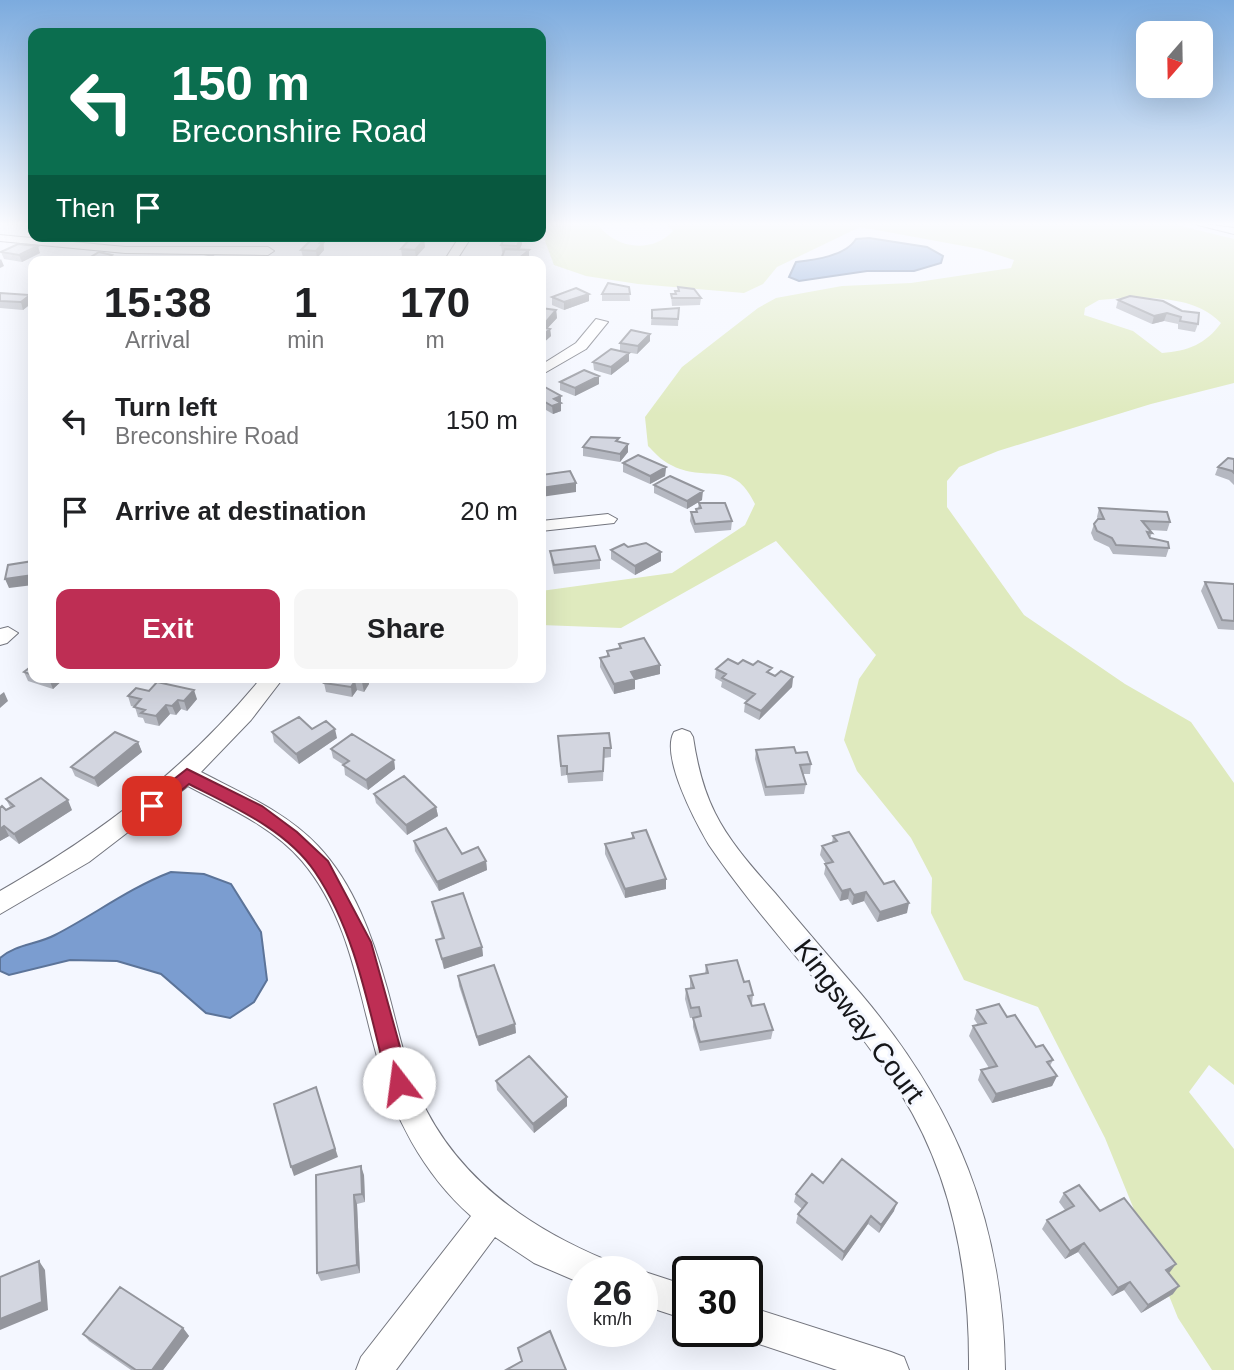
<!DOCTYPE html>
<style>
:root{--surface:#fff;--page:#f6f6f6;--text:#202124;--muted:#757577;--accent:#be2e54}
body{margin:0;font-family:Helvetica,sans-serif;background:var(--page);color:var(--text);height:100vh;display:flex;flex-direction:column;font-size:26px;white-space:nowrap}
*{box-sizing:border-box;margin:0}
p{font-size:23px;color:var(--muted)}
.icon{flex:none;width:38px;height:38px;fill:none;stroke:currentColor;stroke-width:2;stroke-linecap:round;stroke-linejoin:round}
.map{position:relative;flex:1;overflow:hidden}
.side{position:absolute;left:28px;top:256px;width:518px;height:427px;display:flex;flex-direction:column;background:var(--surface);border-radius:14px;box-shadow:0 7px 28px #0002}
.side>*{flex:none}
.hud{position:absolute;left:28px;top:28px;width:518px;height:214px;border-radius:14px;box-shadow:0 7px 28px #0002;background:#0b6e4f;color:#fff;overflow:hidden}
.needle{width:46px;rotate:200deg}
.tools{position:absolute;left:1136px;top:21px;display:grid;gap:14px}
.tools a{display:grid;place-items:center;width:77px;height:77px;border-radius:14px;background:var(--surface);box-shadow:0 7px 28px #0002;font-size:35px}
.speed{position:absolute;left:567px;top:1256px;display:flex;gap:14px;font-size:35px;font-weight:700;text-align:center}
.speed>*{display:grid;place-content:center;width:91px;height:91px;border-radius:50%;background:var(--surface);box-shadow:0 7px 28px #0002;line-height:1}
.speed small{font-size:18px;font-weight:400}
.speed .limit{border:4px solid #111;border-radius:10px;background:#fff;color:#111}
.pin{position:absolute;display:grid;place-items:center;width:60px;height:60px;color:#fff;margin:-30px;border-radius:14px;box-shadow:0 4px 10px #0006}
.me{position:absolute;width:77px;margin:-38px;rotate:345deg;stroke-linejoin:round;filter:drop-shadow(0 0 5px #0008)}
.turn{display:flex;align-items:center;gap:24px;height:147px;padding:0 28px;font-size:32px}
.turn .icon{width:91px;height:91px;stroke-width:2.5}
.turn b{display:block;font-size:49px;line-height:60px}
.then{display:flex;align-items:center;height:66px;padding:0 28px;background:#0003;gap:14px;font-size:26px}
.eta{display:flex;justify-content:space-evenly;align-items:center;height:119px;text-align:center}
.eta b{font-size:42px;font-weight:800;line-height:49px}
.action{display:flex;gap:14px;margin-top:auto;padding:14px 28px}
.action a{flex:1;height:80px;border-radius:14px;background:var(--accent);color:#fff;font-size:28px;font-weight:800;line-height:80px;text-align:center}
.action a+a{background:var(--page);color:var(--text)}
ul{padding:0;list-style:none}
li{display:flex;align-items:center;gap:21px;height:91px;padding:0 28px}
li div{flex:1}
li b{display:block;font-size:26px}
li em{font-style:normal}
.map>svg:first-child{display:block}
.green{fill:#dfeabe;fill-rule:evenodd}
.water{fill:#7b9dd0;stroke:#5c7499;stroke-width:2}
.lines{fill:none;stroke-linecap:round;stroke-linejoin:round}
.minor-casing{stroke:#73757e;stroke-width:2}
.minor{fill:#fff;fill-rule:evenodd}
.wall{fill:#b5b8c1}
.shaded-wall{fill:#94969d}
.building{fill:#d3d6e0;stroke:#94969d;stroke-width:2}
.route{fill:#be2e54;stroke:#7c1e37;stroke-width:2}
.labels{text-anchor:middle;dominant-baseline:central;stroke-width:6;stroke-linejoin:round;paint-order:stroke}
.near-street-label{font-size:28px;fill:#151619;stroke:#f4f7ff}
</style>
<div class="map">
<svg width="1234" height="1370" viewBox="0 0 1234 1370">
<rect width="100%" height="100%" fill="#f4f7ff"/>
<!-- green -->
<path class="green" d="M549,223h48c17,26 55,31 76,8l-8,-8h504l65,16v144l-83,21 -153,47 -39,16 -12,14v26l77,108 101,69 66,38 43,61v302l-25,-20 -20,27 45,57v221h-22l-34,-52 -73,-180 -67,-131 -74,-27 -33,-67 1,-35 -21,-40 -54,-67 -13,-31 15,-61 17,-24 -100,-114 -155,87 -80,-3v-34l131,-18 73,-48 10,-21c-22,-47 -48,-19 -86,-40 -8,-4 -15,-12 -21,-18l-3,-29 37,-50 76,-59 18,-10 66,-12 69,-3 100,-15 3,-8 -34,-11 -120,-22 -83,40 -14,17 -19,9 -106,-9 -52,-8 -32,-11 -9,-24zM1134,297c32,2 63,2 87,26 -15,21 -33,28 -59,30l-29,-22 -49,-16 1,-7 14,-8z"/>
<!-- water -->
<path class="water" d="M869,238l58,9 16,9 -2,7 -27,8h-47l-68,10 -10,-4 7,-15c18,-2 50,-6 60,-23z
M171,872l33,2 27,10 30,48 6,48 -13,22 -24,16 -24,-5 -45,-39 -44,-13 -47,-1 -61,15 -9,-4v-13c16,-14 36,-13 55,-23 39,-20 74,-47 116,-63z"/>
<g class="lines">
<!-- minor casing -->
<g class="minor-casing">
<path id="minor" d="M1197,223l37,5v6l-36,-9z
M0,235l125,12h143l6,4 -6,4 -143,-2 -125,-12z
M460,236h12l-16,25h-12z
M596,319l12,3 -22,27 -45,26v-10l35,-22z
M608,514l9,5 -3,4 -73,8v-10z
M8,627l10,6 -11,10 -7,2v-16z
M262,677h22l-33,43 -50,52c40,21 85,40 117,74 36,38 55,92 69,142 10,36 17,73 32,107 36,82 108,132 187,165l5,12h-28v12l-49,-21 -39,-26 -99,133h-40l5,-13 110,-141c-48,-42 -79,-102 -95,-163 -18,-65 -28,-138 -74,-192 -30,-35 -75,-54 -114,-75l-99,76 -89,52v-23c103,-59 186,-122 262,-214z
M682,729l8,3 3,5c4,27 10,52 22,76 15,30 38,55 60,80 28,34 57,67 86,101 95,112 142,228 144,376h-36c1,-97 -16,-193 -68,-276 -56,-89 -133,-162 -192,-249 -13,-22 -49,-89 -35,-113z
M642,1271l46,15v34l-46,-15v-33h-3z
M747,1306l144,46 13,5 5,13h-72l-90,-30 -14,-8h14z"/>
</g>
<!-- minor -->
<use href="#minor" class="minor"/>
</g>
<!-- wall -->
<path class="wall" d="M3,223h30v7l-1,-1 -1,-4 -4,2z
M107,236h27l-4,2z
M137,236h34l-4,4 -30,-2z
M178,236h33l-4,4 -29,-2z
M219,236h30l-3,4h-26z
M309,236h18l-3,3 -14,-1z
M409,236h20l-5,5 1,6 -9,10 -14,-1 -1,-7 9,-10z
M499,236h25l-3,4 1,4 -3,6h10v7l-4,4h-24l3,-8 -2,-1 -1,-7 4,-6h-6z
M323,240l1,10 -7,8 -14,-1 -2,-7z
M1,252l39,1 -18,9 -18,-3z
M629,287l1,14h-28v-7z
M678,287l23,11 -1,7 -28,1 -1,-12h4v-3h3z
M0,293l33,9 -10,8 -23,-2z
M1130,296l68,28 -3,8 -17,-3v-5l-14,-3 -12,3 -36,-16 2,-8z
M552,297l37,4 -25,9 -12,-5z
M541,308l15,2 1,8 -10,10 3,1 1,7 -10,9z
M679,308l-1,18 -27,-1 1,-15z
M650,334v7l-13,13 -17,-3v-8z
M629,353v8l-18,14 -17,-5 -1,-8z
M560,382l39,2 -24,12 -15,-6z
M541,387l20,9v15l-8,3 -7,-4z
M619,442l9,10 -8,10 -37,-6v-9z
M1234,459v26l-5,-5 -14,-5 3,-8z
M623,463l43,4 -1,9 -15,8 -27,-12z
M654,485l48,15 -15,9 -33,-16z
M699,503l33,18 -1,9 -36,3 -5,-12 1,-9h5v-3l2,-1z
M1099,508l71,14 -3,9 -17,-1 2,3 -2,5 19,10 -3,9 -53,-3 -4,-7 -15,-7 -3,-7 3,-9 4,-5 -1,-2z
M628,547l33,14 -26,14 -24,-16v-9z
M550,551l50,9v9l-46,5 -3,-14z
M1205,582l29,2v46l-16,-1 -17,-38z
M619,644l41,30 -25,6v9l-21,5 -14,-27v-9l7,-2v-5l12,-2z
M738,664l37,12 18,1 -1,10 -33,33 -15,-8 1,-9 2,-2 -26,-14 1,-5 -7,-4 1,-9z
M33,665v12h33l-13,12 -25,-8 -4,-9z
M328,677h40l1,7 -5,8 -7,-2 -5,7 -26,-5 -2,-9z
M128,696l69,3 -10,12 -6,-2 -5,6 -6,-1 -11,12 -14,-3 -2,-5 -5,-1 -3,-10 -4,-1z
M312,729l25,9 -38,26 -25,-22 -2,-10z
M558,736l53,12v9l-7,1 -1,23 -35,2 -1,-8 -6,1z
M138,742l4,10 -44,35 -23,-11 -4,-9z
M331,749l63,11 1,9 -27,21 -23,-15 -1,-10 -11,-7z
M756,750l40,3 15,11 -1,10h-7l3,10 -2,10 -39,2 -10,-37z
M374,794l62,13 2,9 -31,19 -31,-32z
M6,799l66,11 -53,34 -10,-8 -9,5 6,-31 4,-3z
M632,833l34,56 -41,9 -20,-44v-10l27,-6z
M833,836l51,48 23,29 -30,9 -13,-21 -12,4 -4,-6 -8,2 -16,-27 2,-10 -6,-9 2,-9 10,-3z
M414,841l72,20 1,9 -48,21 -24,-40z
M432,902l50,45 1,9 -39,13 -8,-29 6,-1 -8,-27z
M706,965l38,17 9,13 -1,9h-1l1,2 21,24 -2,9 -71,12 -7,-24v-9l5,-1 -8,1 -5,-19 1,-10h4v-13l15,-2z
M458,976l57,48 1,9 -37,13 -20,-60z
M977,1010l30,7 29,30 17,13 -3,6 7,10 -5,10 -60,17 -14,-23 3,-10 8,-2 -20,-32 4,-10 5,-1 -4,-6z
M496,1081l71,25 -33,27 -37,-43z
M364,1175l1,27 -8,2 3,69 -39,8 -4,-8z
M823,1183l71,28 -15,22 -11,-9 -26,37 -46,-38 2,-9 4,-5 -8,-7 2,-8z
M1064,1193l36,18 70,61 -1,1 4,21 -32,19 -17,-23 -12,6 -34,-44 -13,7 -23,-30 5,-9 18,-10 -6,-8z
M183,1328l6,8 -26,34h-32l-42,-29 -6,-7z"/>
<!-- shaded-wall -->
<path class="shaded-wall" d="M521,237l1,7 -4,9 -1,-7z
M323,240l1,10 -7,8 -1,-7 4,-8z
M424,240l1,7 -9,10 -1,-7z
M38,246l2,7 -18,9 -3,-7z
M529,250v7l-4,4h-8z
M112,255l1,6h-9z
M1,259l3,7 -4,2v-8z
M589,294v7l-25,9v-8z
M30,295l3,7 -10,8 -2,-8z
M556,310l1,8 -11,12v-8z
M1167,313l-3,8 -12,3 2,-8z
M550,329l1,7 -10,9v-8z
M650,334v7l-13,13 1,-8z
M629,353v8l-18,14v-8z
M599,376v8l-24,12v-8z
M561,396v15l-8,3 -1,-8 2,-7z
M545,402l1,8 -5,1v-8z
M628,444v8l-8,10v-8z
M666,467l-1,9 -15,8v-8z
M576,483v9l-35,5v-9z
M703,491l-1,9 -15,9v-8z
M661,552v9l-26,14v-9z
M33,575v10l-24,3 -4,-9z
M660,665v9l-25,6v9l-21,5v-10l17,-12z
M51,677h15l-13,12 -4,-10z
M365,677h3l1,7 -5,8 -2,-10z
M793,677l-1,10 -33,33 2,-9z
M355,681l2,9 -5,7 -1,-10z
M194,690l3,9 -10,12 -3,-10z
M4,692l4,9 -8,7v-13z
M178,700l3,9 -5,6 -4,-9z
M166,705l4,9 -11,12 -3,-10z
M335,729l2,9 -38,26 -3,-10z
M138,742l4,10 -44,35 -4,-9z
M394,760l1,9 -27,21 -2,-10z
M68,800l4,10 -53,34 -5,-10z
M436,807l2,9 -31,19 -1,-10z
M4,826l5,10 -9,5v-12z
M486,861l1,9 -48,21 -2,-9z
M666,879v10l-41,9v-9z
M850,889l-2,10 -8,2 2,-10z
M866,892l-2,9 -12,4 2,-10z
M909,903l-2,10 -30,9 3,-10z
M482,947l1,9 -39,13 -2,-10z
M515,1024l1,9 -37,13 -2,-9z
M1057,1076l-5,10 -60,17 4,-9z
M316,1087l22,70 -44,19 -3,-9z
M567,1097v9l-33,27 -1,-9z
M361,1166l3,9 1,27 -3,-8z
M354,1195l3,9 3,69 -3,-8z
M897,1203l-3,8 -15,22 2,-8z
M871,1216l-3,8 -26,37 2,-9z
M1084,1243l-6,9 -13,7 5,-8z
M39,1261l6,9 3,40 -48,20v-11z
M1176,1264l-6,8 -10,6 6,-8z
M1130,1282l-6,8 -12,6 6,-8z
M1179,1286l-6,8 -32,19 7,-8z
M183,1328l6,8 -26,34h-11z"/>
<!-- building -->
<path class="building" d="M506,236l15,1 -4,9 -16,-1z
M312,239l11,1 -3,3h3l-7,8 -15,-1z
M410,239l14,1 -9,10 -14,-1z
M18,244l20,2 -19,9 -18,-3z
M505,249l24,1 -12,10 -16,-1z
M99,252l13,3 -8,6h-20z
M212,255l7,6h-21l-2,-2z
M315,257v4h-20v-2z
M392,258l16,1 -1,2h-17z
M608,283l21,4 1,7h-28z
M678,287l16,2 7,9h-29l-1,-4h5l-1,-3h4z
M576,288l13,6 -25,8 -12,-5z
M0,293l30,2 -9,7 -21,-1z
M1130,296l33,5 19,10 17,2 -1,11 -18,-3 1,-4 -14,-4 -13,3 -36,-16z
M541,308l15,2 -10,12 -5,-1z
M679,308l-1,11 -26,-1v-8z
M541,327l9,2 -9,8z
M631,330l19,4 -12,12 -18,-3z
M611,349l18,4 -18,14 -18,-5z
M584,370l15,6 -24,12 -15,-6z
M543,386l18,10 -7,3 7,4 -9,3 -7,-4 -4,1v-16z
M591,437l28,1 -3,3 12,3 -8,10 -37,-7z
M638,455l28,12 -16,9 -27,-13z
M1228,458l6,1v14l-2,-2 -14,-4z
M570,471l6,12 -35,5v-13z
M670,476l33,15 -16,10 -33,-16z
M699,503h26l7,18 -37,3 -4,-12h6l-1,-3 5,-1z
M1099,508l68,4 3,10 -28,-1 10,12 -5,-1 3,6 18,4 1,6 -53,-3 -4,-7 -15,-7 -3,-7 4,-5h6z
M646,543l15,9 -26,14 -24,-16 13,-6 4,3z
M595,546l5,14 -46,5 -4,-14z
M33,561v14l-28,4 3,-14z
M1205,582l29,2v37l-12,-1z
M644,638l16,27 -29,7 4,7 -21,5 -14,-26 9,-2 -2,-5 14,-3 -2,-4z
M728,659l10,5 5,-4 10,5 5,-4 14,7 -5,4 8,4 6,-5 12,6 -32,34 -16,-8 10,-9 -33,-16 4,-4 -10,-5z
M33,665v10l-9,-3z
M328,677h37l-3,5 -7,-1 -4,6 -27,-4z
M157,682l37,8 -10,11 -6,-1 -6,6 -6,-1 -10,11 -15,-3 4,-3 -11,-3 7,-8 -13,-3 8,-8 13,3z
M299,717l13,12 14,-8 9,8 -39,25 -24,-22z
M115,732l23,10 -44,36 -23,-11z
M609,733l2,15h-7l-1,23 -36,3v-8h-6l-3,-30z
M352,734l42,26 -28,20 -23,-15 6,-4 -18,-12z
M794,747l2,6 11,-1 4,12 -11,1 6,19 -40,3 -10,-37z
M404,776l32,31 -30,18 -32,-31z
M41,778l27,22 -54,34 -10,-8 -4,3v-21l2,-2 4,4 8,-4 -8,-7z
M446,828l16,26 16,-7 8,14 -49,21 -23,-41z
M646,830l20,49 -41,10 -20,-45 29,-6 -2,-5z
M849,832l35,52 10,-3 15,22 -29,9 -14,-20 -12,3 -4,-6 -8,2 -17,-27 8,-2 -11,-16 15,-5 -4,-5z
M463,893l19,54 -40,12 -6,-19 8,-2 -12,-36z
M737,960l7,22 5,-1 4,14 -5,1 4,10 12,-2 9,26 -73,12 -7,-24 8,-2 -2,-9 -8,1 -5,-19 8,-1 -4,-12 18,-3 -2,-8z
M494,965l21,59 -38,13 -19,-61z
M999,1004l8,13 8,-2 21,32 7,-2 10,15 -6,2 10,14 -61,18 -15,-24 16,-4 -24,-40 13,-3 -9,-13z
M529,1056l38,41 -34,27 -37,-43z
M316,1087l19,62 -44,18 -17,-63z
M842,1159l55,44 -16,22 -10,-9 -27,36 -46,-38 9,-11 -11,-9 16,-20 11,9z
M361,1166l1,28 -8,1 3,70 -40,8 -1,-98z
M1079,1185l21,26 24,-13 52,66 -10,6 13,16 -31,19 -18,-23 -12,6 -34,-45 -14,8 -23,-31 27,-14 -10,-13z
M39,1261l3,41 -42,17v-42z
M120,1287l63,41 -31,42h-16l-53,-36z
M550,1331l16,39h-60l16,-9 -4,-13z"/>
<!-- sky -->
<linearGradient id="sky" x2="0" y2="1"><stop stop-color="#7cabde"/><stop offset="0.54" stop-color="#fafbff"/><stop offset="1" stop-color="#fafbff" stop-opacity="0"/></linearGradient>
<rect width="1234" height="415" fill="url(#sky)"/>
<!-- route -->
<path class="route" d="M187,769l75,37 35,26 31,29 43,81 39,141 -3,7 -8,3 -8,-3 -3,-7c-19,-71 -31,-149 -73,-211 -28,-42 -83,-66 -126,-88l-31,26h-12l-3,-4 3,-5z"/>
<g class="labels">
<!-- near-street labels -->
<g class="near-street-label">
<text transform="translate(859 1021) rotate(53)">Kingsway Court</text>
</g>
</g>
</svg>
<div class="tools">
<a><svg class="needle" viewBox="-14 -14 28 28"><path d="M0-13l5 13h-10z" fill="#e53935"/><path d="M0 13l5-13h-10z" fill="#757577"/></svg></a>
</div>
<div class="speed"><div>26<small>km/h</small></div><div class="limit">30</div></div>
<div class="pin" style="left:152px;top:806px;background:#d93025"><svg class="icon" aria-label="arrive" viewBox="0 0 24 24"><path d="M6 21V4h12l-3 4 3 4H6"/></svg></div>
<svg class="me" style="left:399px;top:1083px" viewBox="-20 -20 40 40"><circle r="19" fill="#fff"/><path d="M0-13L10 11 0 6-10 11z" fill="#be2e54"/></svg>
<div class="hud">
<div class="turn"><svg class="icon" aria-label="left" viewBox="0 0 24 24"><path d="M17 20v-9H6M10 6l-5 5 5 5"/></svg><div><b>150 m</b>Breconshire Road</div></div>
<div class="then">Then<svg class="icon" aria-label="arrive" viewBox="0 0 24 24"><path d="M6 21V4h12l-3 4 3 4H6"/></svg></div>
</div>
<section class="side">
<div class="eta">
<div><b>15:38</b><p>Arrival</p></div>
<div><b>1</b><p>min</p></div>
<div><b>170</b><p>m</p></div>
</div>
<ul>
<li><svg class="icon" aria-label="left" viewBox="0 0 24 24"><path d="M17 20v-9H6M10 6l-5 5 5 5"/></svg><div><b>Turn left</b><p>Breconshire Road</p></div><em>150 m</em></li>
<li><svg class="icon" aria-label="arrive" viewBox="0 0 24 24"><path d="M6 21V4h12l-3 4 3 4H6"/></svg><div><b>Arrive at destination</b></div><em>20 m</em></li>
</ul>
<div class="action"><a>Exit</a><a>Share</a></div>
</section>
</div>
